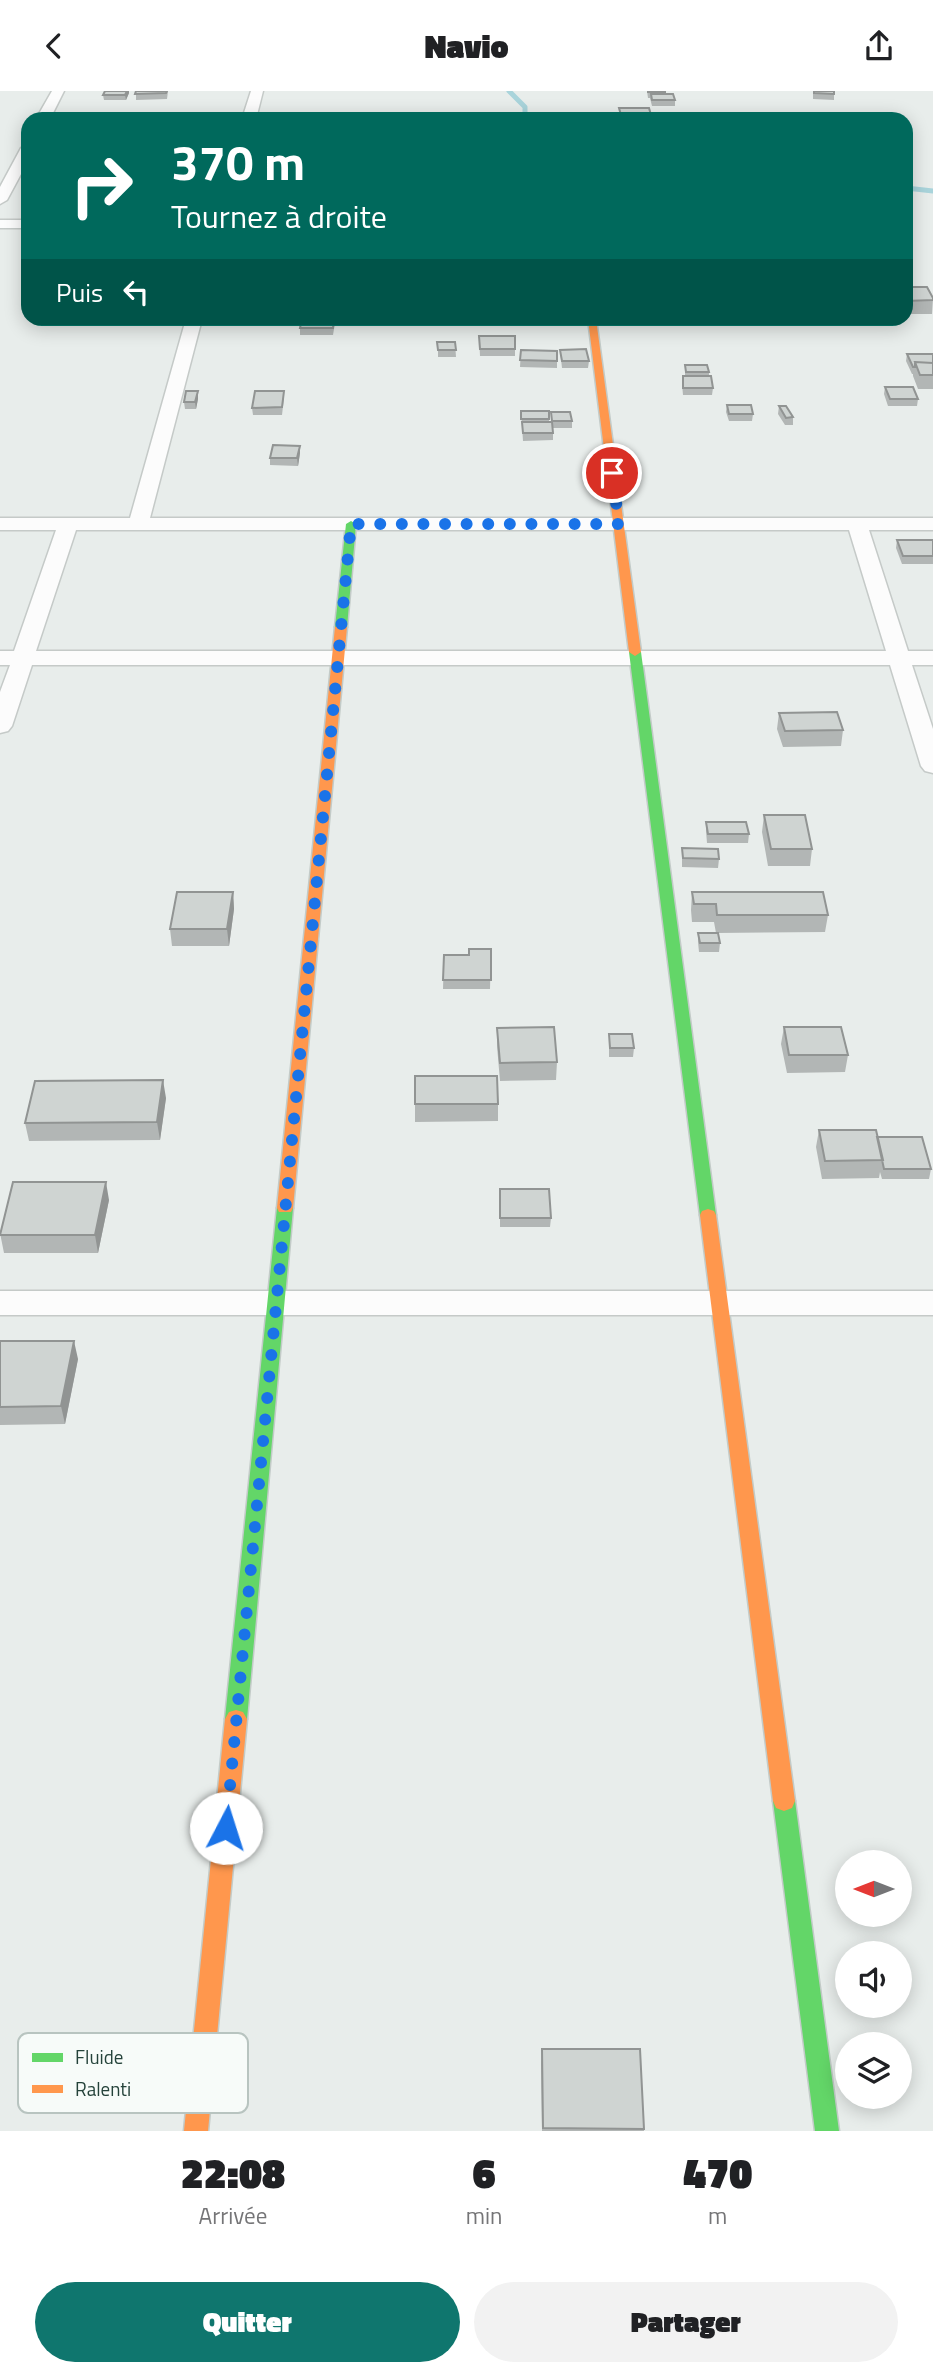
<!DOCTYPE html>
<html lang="fr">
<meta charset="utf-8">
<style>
:root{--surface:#fff;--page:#f2f2f2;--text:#202124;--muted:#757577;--accent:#0f766e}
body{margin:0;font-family:"Titillium Web",sans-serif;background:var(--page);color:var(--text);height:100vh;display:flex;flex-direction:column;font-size:26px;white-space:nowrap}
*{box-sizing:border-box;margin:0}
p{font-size:23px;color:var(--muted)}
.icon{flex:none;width:38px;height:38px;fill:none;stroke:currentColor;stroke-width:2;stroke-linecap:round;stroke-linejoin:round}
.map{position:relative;height:2040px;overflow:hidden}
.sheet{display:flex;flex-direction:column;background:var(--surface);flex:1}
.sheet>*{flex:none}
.banner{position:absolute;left:21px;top:21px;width:892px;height:214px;border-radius:21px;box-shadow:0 4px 18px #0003;background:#00695c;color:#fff;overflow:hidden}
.needle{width:46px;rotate:270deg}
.tools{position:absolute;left:835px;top:1759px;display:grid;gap:14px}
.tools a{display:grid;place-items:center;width:77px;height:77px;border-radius:50%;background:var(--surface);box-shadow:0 4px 18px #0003;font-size:35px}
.pin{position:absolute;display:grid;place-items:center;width:60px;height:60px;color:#fff;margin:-30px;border:4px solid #fff;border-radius:50%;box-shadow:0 2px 7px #0007}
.me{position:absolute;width:77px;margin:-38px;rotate:5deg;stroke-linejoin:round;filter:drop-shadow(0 0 5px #0008)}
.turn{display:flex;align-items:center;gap:24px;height:147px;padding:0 35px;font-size:32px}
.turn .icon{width:91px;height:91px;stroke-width:2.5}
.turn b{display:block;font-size:49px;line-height:60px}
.then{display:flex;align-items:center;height:66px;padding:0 35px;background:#0003;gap:14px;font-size:26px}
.eta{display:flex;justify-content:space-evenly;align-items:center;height:119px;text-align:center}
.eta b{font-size:42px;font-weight:800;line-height:49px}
.button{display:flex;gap:14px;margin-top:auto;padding:14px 35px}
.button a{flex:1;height:80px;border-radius:42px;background:var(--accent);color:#fff;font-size:28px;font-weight:800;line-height:80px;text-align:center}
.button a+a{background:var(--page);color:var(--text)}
header{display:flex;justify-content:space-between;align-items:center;height:91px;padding:0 35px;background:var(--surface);font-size:32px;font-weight:800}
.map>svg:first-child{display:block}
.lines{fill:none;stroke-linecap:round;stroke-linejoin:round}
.stream{stroke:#a9d4db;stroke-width:5}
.street-casing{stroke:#c5cac8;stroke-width:3}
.fast-casing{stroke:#c3cbc8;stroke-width:3}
.slow-casing{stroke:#c3cbc8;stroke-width:3}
.street{fill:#fcfcfc;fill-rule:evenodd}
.fast{fill:#63d668;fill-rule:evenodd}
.slow{fill:#ff974d;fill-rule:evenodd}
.wall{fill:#b2b6b5}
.shaded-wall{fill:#919493}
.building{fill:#cfd4d2;stroke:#919493;stroke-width:2}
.route{stroke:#1a73e8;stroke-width:12;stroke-dasharray:0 21.6}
.key{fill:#f7fbf9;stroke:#b8c4c0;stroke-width:2}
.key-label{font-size:19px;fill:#24423a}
</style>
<header><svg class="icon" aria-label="back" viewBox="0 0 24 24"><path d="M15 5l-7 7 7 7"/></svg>Navio<svg class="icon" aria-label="share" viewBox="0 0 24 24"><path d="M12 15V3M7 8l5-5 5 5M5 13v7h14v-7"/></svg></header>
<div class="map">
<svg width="933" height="2040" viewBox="0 0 933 2040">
<rect width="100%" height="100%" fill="#e8edeb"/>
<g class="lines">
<!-- stream -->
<path class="stream" d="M509,0l16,16v8l6,4
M906,97l27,3"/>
<!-- street casing -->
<g class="street-casing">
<path id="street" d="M52,0h12l-14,28h-14z
M251,0h12l-7,28h-14z
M28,53v17l-21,39 -7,4v-17l21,-39z
M0,129h28v8h-28z
M186,228h16l-52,199h783v12h-64l39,121h25v14h-21l21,64v44l-8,-2 -4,-5 -31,-101h-858l-20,61 -4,5 -8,2v-41l10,-27h-10v-14h14l42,-121h-56v-12h130zM76,439h773l37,121h-850z
M0,1200h933v24h-933z"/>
</g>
<!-- fast casing -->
<g class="fast-casing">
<path id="fast" d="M351,430l5,3 -9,103 -6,3 -6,-3 11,-103z
M635,557l6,4 75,563 -2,4h-12l-2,-4 -71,-563z
M285,1111l6,2 2,4 -46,511 -4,7 -7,2 -7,-2 -4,-7 52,-511 2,-4z
M784,1700l8,3 3,7 44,330h-24l-42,-330 3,-7z"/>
</g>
<!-- slow casing -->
<g class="slow-casing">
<path id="slow" d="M588,228h8l45,333 -6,4 -6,-4z
M341,533l6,3 -54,581 -2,4h-12l-2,-4 58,-581z
M708,1118l6,2 2,4 79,586 -3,7 -8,3 -8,-3 -3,-7 -73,-586 2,-4z
M236,1619l7,2 4,7 -39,412h-24l41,-412 4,-7z"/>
</g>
<!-- street -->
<use href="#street" class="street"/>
<!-- fast -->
<use href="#fast" class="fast"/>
<!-- slow -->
<use href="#slow" class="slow"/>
</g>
<!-- wall -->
<path class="wall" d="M136,0h32l-1,8 -31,1z
M647,0h18v3l10,6v6h-23l-2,-8h-2z
M813,0h21v9l-21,-1z
M129,2l-3,7h-22l-1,-5z
M619,17l32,7 -1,4h-30z
M906,196l27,11 -1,16h-26z
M335,232l-2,12h-33v-7z
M479,245h36v20h-35z
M455,251l1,15h-18v-8z
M521,259l36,1v17l-37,-1z
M560,259l29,11 -1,7h-26z
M907,263h26v35h-15l-5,-13v-2h-1l-6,-13z
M685,274l24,7v4l4,12 -1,7h-29l-1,-11 1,-8h2z
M885,296l33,12 -1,7h-29l-4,-12z
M198,300v8l-2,10h-11l-1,-7z
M284,307l-2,17h-29l-1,-7z
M727,314l26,9 -1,7h-23l-3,-9z
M779,315l14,11v8h-8l-7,-11z
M521,320h28v11h2v-10l21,9v7h-19v12l-30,1z
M300,355v7l-2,13 -28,-1v-7z
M897,449h36v24h-31l-6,-16z
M779,622l64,17 -2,16 -58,1 -6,-18z
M764,724l48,34 -2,17h-42l-6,-34z
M706,731l43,12 -1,9h-41l-1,-12z
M682,757l37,11 -1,9 -36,-1z
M233,801l1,17 -5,37h-57l-2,-17z
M692,801l136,23 -3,17 -109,1 -2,-11h-22l-1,-12z
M698,842l22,10 -1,9h-20l-1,-10z
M491,858l-1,40h-47l1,-34h25z
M784,936l64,28 -3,17 -58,1 -6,-29z
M497,937l60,34 -1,18 -56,1 -3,-35z
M609,943l25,14 -1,9h-24z
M415,985l83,28v17l-83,1z
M166,1007l-6,42 -131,1 -4,-18z
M819,1039l112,39 -2,10h-47l-2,-7 -1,6 -57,1 -6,-32z
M500,1098l51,29 -1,9h-50z
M109,1109l-11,53h-94l-4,-20z
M0,1250l78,18 -13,65 -65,1z
M542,1958h98l4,82h-102l-1,-67z"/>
<!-- shaded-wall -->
<path class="shaded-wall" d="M127,0h2v2l-3,7 -1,-5z
M198,300v8l-2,10 -1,-7z
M300,355v7l-2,13 -1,-8z
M233,801l1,17 -5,37 -2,-17z
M163,989l3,18 -6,42 -3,-18z
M106,1091l3,18 -11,53 -3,-18z
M74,1250l4,18 -13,65 -4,-18z"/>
<!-- building -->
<path class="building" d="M105,0h22l-2,4h-22z
M136,0h31l-1,2 -31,1z
M648,0h17v1h-17z
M814,0h20v3l-20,-1z
M651,3h22l2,6h-23z
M619,17h30l2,7h-30z
M444,27h33v1h-33z
M479,27h23v1h-23z
M906,196h21l6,11v2l-27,1z
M302,228h32l-1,9h-33z
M479,245h36v13h-35z
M437,251h18l1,8h-18z
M586,258l3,12h-27l-2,-11z
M521,259l36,1v10l-37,-1z
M907,263h26v9l-18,-1v5h-2z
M915,271l18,1v12h-13z
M685,274h22l2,7h-23z
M683,285h28l2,12h-30z
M885,296h28l5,12h-28z
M186,300h12l-3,11h-11z
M255,300h29l-2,16 -30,1z
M727,314h24l2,9h-24z
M779,315h7l7,11 -7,1z
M521,320h28v8h-28z
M551,321h19l2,9h-20z
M522,331h30l1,11h-30z
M273,354l27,1 -3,12h-27z
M897,449h36v16h-30z
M837,621l6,18 -58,1 -6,-18z
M764,724h41l7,34h-41z
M706,731h40l3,12h-41z
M682,757l36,1 1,10 -36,-1z
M177,801h56l-6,37h-57z
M692,801h131l5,23h-111l-1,-11h-22z
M698,842h20l2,10h-20z
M469,858h22v31h-48l1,-25h25z
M554,936l3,35 -57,1 -3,-35z
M784,936h57l7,28h-59z
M609,943h23l2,14h-24z
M415,985h82l1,28h-83z
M163,989l-6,42 -132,1 10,-42z
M819,1039h57l7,30 -58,1z
M877,1046h45l9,32h-47z
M13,1091h93l-11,53h-95z
M500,1098h49l2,29h-51z
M0,1250h74l-13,65 -61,1z
M542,1958h98l4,80 -101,-1z"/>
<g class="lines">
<!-- route -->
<path class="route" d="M226,1737l125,-1304h268l-7,-51"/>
</g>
<!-- legend -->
<rect x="18" y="1942" width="230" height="80" rx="10" class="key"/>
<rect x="32" y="1962" width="31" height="9" fill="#63d668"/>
<rect x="32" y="1994" width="31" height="8" fill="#ff974d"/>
<g class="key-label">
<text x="75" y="1973">Fluide</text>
<text x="75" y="2005">Ralenti</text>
</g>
</svg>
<div class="tools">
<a><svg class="needle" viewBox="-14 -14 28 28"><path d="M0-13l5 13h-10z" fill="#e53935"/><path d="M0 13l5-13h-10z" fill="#757577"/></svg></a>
<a><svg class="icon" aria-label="sound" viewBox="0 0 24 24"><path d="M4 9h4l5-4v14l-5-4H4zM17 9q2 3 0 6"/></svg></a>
<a><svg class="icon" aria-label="layers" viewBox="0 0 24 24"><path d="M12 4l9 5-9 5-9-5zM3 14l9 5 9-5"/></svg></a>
</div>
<div class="pin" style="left:612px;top:382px;background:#d93025"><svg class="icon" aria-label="arrive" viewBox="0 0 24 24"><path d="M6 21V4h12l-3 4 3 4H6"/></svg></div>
<svg class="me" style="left:226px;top:1737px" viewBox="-20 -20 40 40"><circle r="19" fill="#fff"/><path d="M0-13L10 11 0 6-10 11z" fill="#1a73e8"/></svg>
<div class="banner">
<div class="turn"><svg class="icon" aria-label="right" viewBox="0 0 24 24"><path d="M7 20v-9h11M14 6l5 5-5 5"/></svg><div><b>370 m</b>Tournez à droite</div></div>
<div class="then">Puis<svg class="icon" aria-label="left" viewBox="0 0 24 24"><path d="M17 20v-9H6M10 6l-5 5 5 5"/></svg></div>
</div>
</div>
<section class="sheet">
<div class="eta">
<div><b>22:08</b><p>Arrivée</p></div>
<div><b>6</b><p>min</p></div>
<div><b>470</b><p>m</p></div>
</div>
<div class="button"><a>Quitter</a><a>Partager</a></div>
</section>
